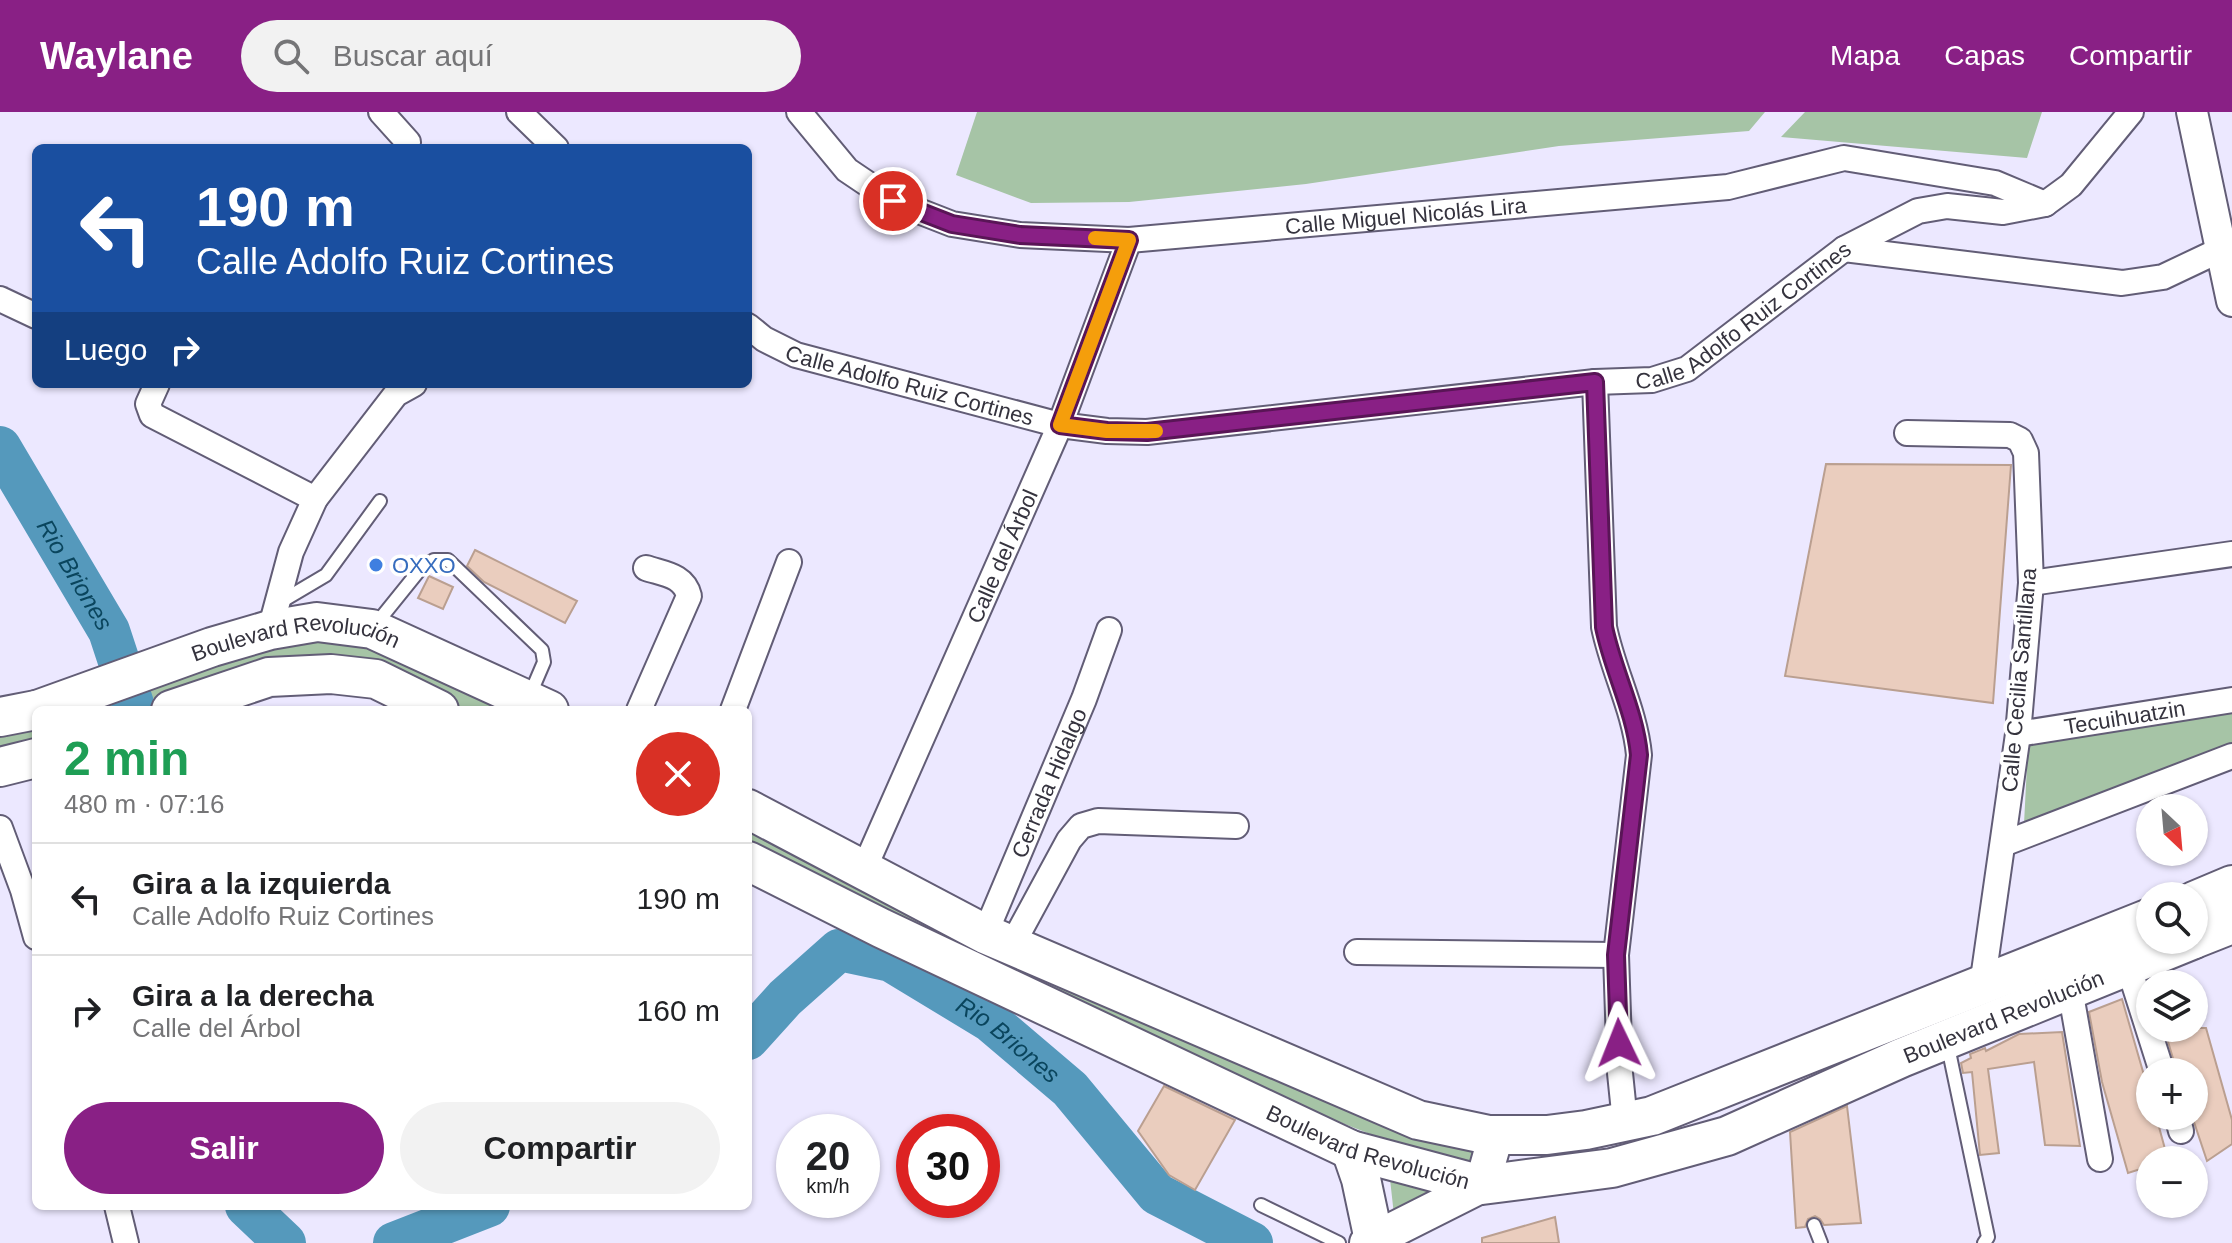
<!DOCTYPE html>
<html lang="es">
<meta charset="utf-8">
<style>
:root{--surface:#fff;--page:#f2f2f2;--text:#202124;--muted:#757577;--line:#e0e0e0;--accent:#892085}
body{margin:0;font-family:Helvetica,sans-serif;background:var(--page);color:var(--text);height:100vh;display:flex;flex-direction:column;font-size:30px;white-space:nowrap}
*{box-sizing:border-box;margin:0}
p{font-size:26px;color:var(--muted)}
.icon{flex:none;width:44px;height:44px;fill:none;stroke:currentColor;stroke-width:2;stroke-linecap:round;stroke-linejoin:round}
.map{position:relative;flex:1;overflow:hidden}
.side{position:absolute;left:32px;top:594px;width:720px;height:504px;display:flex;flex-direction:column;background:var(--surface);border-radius:12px;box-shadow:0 2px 6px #0004}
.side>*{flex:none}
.banner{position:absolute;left:32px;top:32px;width:720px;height:244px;border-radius:12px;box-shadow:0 2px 6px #0004;background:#1a4fa0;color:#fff;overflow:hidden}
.needle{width:52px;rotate:154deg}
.buttons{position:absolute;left:2136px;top:682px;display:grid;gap:16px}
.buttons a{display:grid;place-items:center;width:72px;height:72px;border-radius:50%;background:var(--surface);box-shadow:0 2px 6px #0004;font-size:40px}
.speed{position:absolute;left:776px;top:1002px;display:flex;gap:16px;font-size:40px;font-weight:700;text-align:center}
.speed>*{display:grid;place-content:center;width:104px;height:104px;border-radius:50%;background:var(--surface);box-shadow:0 2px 6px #0004;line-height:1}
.speed small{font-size:20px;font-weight:400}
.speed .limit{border:12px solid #d22;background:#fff;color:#111}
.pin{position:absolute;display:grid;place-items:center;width:68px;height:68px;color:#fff;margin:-34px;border:4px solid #fff;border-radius:50%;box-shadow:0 2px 8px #0007}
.me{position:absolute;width:88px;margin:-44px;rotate:358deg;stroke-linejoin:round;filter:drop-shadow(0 0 6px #0008)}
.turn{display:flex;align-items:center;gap:28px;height:168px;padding:0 32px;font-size:36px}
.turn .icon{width:104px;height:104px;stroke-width:2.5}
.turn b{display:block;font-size:56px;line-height:68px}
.then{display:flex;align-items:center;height:76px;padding:0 32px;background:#0003;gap:16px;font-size:30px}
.round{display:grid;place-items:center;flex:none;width:84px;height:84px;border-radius:42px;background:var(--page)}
.headline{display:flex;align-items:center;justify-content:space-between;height:136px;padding:0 32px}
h1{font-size:48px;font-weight:800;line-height:60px;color:#1e9e55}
.cta{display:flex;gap:16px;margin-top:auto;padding:16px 32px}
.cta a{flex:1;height:92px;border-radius:48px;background:var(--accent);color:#fff;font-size:32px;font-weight:800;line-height:92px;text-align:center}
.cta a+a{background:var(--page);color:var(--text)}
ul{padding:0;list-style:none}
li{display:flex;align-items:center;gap:24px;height:112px;padding:0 32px;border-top:2px solid var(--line)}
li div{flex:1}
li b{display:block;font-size:30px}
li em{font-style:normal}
header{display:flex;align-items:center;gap:48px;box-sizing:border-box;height:112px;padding:0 40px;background:var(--accent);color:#fff}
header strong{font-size:38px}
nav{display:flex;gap:44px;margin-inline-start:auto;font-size:28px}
.search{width:560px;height:72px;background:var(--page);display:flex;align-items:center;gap:20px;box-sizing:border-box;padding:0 28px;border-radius:44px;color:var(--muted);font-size:30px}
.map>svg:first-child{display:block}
.green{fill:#a6c4a6}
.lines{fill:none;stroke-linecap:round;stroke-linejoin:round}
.river{stroke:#5599bc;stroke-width:42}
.building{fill:#eacdbe;stroke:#ba9f90;stroke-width:2}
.service-casing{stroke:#625d76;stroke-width:16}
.minor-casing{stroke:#625d76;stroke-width:28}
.tertiary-casing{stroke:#625d76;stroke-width:34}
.secondary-casing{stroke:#625d76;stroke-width:38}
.primary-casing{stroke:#625d76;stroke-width:42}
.service{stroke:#fff;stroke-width:12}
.minor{stroke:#fff;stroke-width:24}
.tertiary{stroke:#fff;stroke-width:30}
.secondary{stroke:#fff;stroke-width:34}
.primary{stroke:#fff;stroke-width:38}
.route-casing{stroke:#591556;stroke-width:20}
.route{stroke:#892085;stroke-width:14}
.slow{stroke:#f59e0b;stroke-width:14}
.shop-dot{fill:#3f7fe0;stroke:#fff;stroke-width:3}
.labels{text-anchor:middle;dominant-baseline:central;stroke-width:7;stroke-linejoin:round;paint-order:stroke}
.street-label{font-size:22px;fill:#35333e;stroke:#fff}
.shop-label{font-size:22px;fill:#366cbe;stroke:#fff;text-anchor:start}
.water-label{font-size:24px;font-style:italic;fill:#0a455d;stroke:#fff}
</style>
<header>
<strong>Waylane</strong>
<div class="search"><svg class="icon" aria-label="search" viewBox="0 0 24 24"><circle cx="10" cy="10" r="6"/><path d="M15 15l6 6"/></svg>Buscar aquí</div>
<nav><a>Mapa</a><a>Capas</a><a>Compartir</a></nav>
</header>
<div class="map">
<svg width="2232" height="1131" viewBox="0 0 2232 1131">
<rect width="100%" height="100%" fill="#ece8ff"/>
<!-- green -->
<path class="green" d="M977,0h788l-16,19 -190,15 -253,38 -177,18 -98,1 -75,-28z
M1805,0h237l-15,46 -246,-21z
M327,525l55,8 141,65h-61l-85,-42 -161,9 -95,33h-64l156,-56z
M2232,593v40l-208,79 4,-78z
M36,604v23l-36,9v-26z
M748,707l223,115 -12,21 -211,-102z
M1021,843l463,186 -9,30c-157,-50 -311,-126 -463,-192z
M1389,1058l63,16 -58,29z"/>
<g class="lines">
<!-- river -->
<g class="river">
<path id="s1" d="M0,335l109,184 26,79"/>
<path id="s2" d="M748,927l37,-41 54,-48 52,11 99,60 80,68 87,105 95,49"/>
<path d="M246,1094l39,37"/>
<path d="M394,1131l95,-37"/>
</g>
</g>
<!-- building -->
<path class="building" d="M1826,352l185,1 -18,238 -208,-27z
M475,438l102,51 -12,22 -81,-41 -17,-16z
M429,464l24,11 -10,22 -25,-11z
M2122,887l28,97v20h6l12,44h-18v6l-22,7 -26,-91 -13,-70z
M2164,916h42l26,92v24l-25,17 -13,-39v-50h-17z
M2062,920l18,114 -35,-1 -11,-83 -46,7 11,84 -19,2 -8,-83 -9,1 -2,-10 10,-5 -1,-4 15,-6 1,3 33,-17z
M1164,974l71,34 -40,70 -26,-15 -31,-44z
M1847,994l14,117 -37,2 -4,-6 -5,-3 -7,3 -3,8 -9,1 -6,-96z
M1555,1105l4,26h-77v-5z"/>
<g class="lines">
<!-- service casing -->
<g class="service-casing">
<path id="service" d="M277,492l49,-29 54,-74
M376,512l46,-57 12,-7h14l94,90 2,12 -15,35
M1947,930l41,195 -4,6
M1261,1093l78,38
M1814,1113l7,18"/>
</g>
<!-- minor casing -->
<g class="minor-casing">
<g id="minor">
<path d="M381,0l27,30"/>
<path d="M519,0l37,36"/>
<path id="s3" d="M799,0l48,58 46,31 59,23 68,11 109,5 599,-53 116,-29 151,25 50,21"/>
<path d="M1844,137l278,34 41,-6 57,-27"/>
<path d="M0,187l36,17"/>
<path id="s4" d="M748,214l16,13 32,16 264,70 47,6 40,1 448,-50 57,-2 35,-11 157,-120 74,-38 29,-5 56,6 42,-8 26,-19 60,-73"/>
<path d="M1595,270l9,245c9,44 31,84 35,128l-23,200 4,118 5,49"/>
<path d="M157,272l-9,20 4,11 163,84"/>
<path d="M1907,321l103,2 10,5 6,13 5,130 -13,151 -36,252"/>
<path d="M2031,471l201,-29"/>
<path d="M270,518l21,-78 24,-53 81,-105 18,-10"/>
<path d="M639,598l50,-114c-5,-21 -25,-22 -43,-28"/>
<path d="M733,598l56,-148"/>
<path id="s5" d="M2018,622l214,-34"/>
<path d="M0,716l23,62 13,47"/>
<path d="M2003,732l229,-88"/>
<path id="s6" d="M864,757l196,-444 69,-185"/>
<path id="s7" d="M985,822l99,-235 25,-69"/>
<path d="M1012,833l57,-105 12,-14 17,-5 138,5"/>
<path d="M1357,840l259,3"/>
<path d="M2128,853l34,107"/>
<path d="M2070,877l30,170"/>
<path d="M2177,1004l4,15"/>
<path d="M117,1094l9,37"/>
</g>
</g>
<!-- tertiary casing -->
<g class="tertiary-casing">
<path id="tertiary" d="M2192,0l40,189"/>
</g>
<!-- secondary casing -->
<g class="secondary-casing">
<path id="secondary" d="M1367,1131l115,-58 14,-50"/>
</g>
<!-- primary casing -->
<g class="primary-casing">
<g id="primary">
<path id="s8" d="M37,598l175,-63 58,-17 47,-8 55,7 177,81"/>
<path d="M171,598l98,-33 62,-3 45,5 63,31"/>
<path d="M0,605l36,-7"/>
<path d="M0,655l36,-9"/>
<path d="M748,697l237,125 433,186 71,15h58l39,-5 66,-14 498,-198"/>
<path id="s9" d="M748,749l133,67 470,222 131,35 130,-17 115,-32 174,-78 291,-118"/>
<path d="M2194,789l38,-16"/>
<path d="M2194,827l38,-15"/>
<path d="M1351,1038l10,29 13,61"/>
</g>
</g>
<!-- service -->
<use href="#service" class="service"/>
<!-- minor -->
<use href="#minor" class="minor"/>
<!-- tertiary -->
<use href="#tertiary" class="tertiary"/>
<!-- secondary -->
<use href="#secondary" class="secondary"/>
<!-- primary -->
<use href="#primary" class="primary"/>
</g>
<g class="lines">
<!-- route casing -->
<g class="route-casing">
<path id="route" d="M893,89l59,23 68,11 109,5 -69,185 47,6 40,1 448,-50 9,245c9,44 31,84 35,128l-23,200 3,88"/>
</g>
<!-- route -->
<use href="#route" class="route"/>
<!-- slow -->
<path class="slow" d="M1095,126l34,2 -69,185 47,6h49"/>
</g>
<!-- markers -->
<circle class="shop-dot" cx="376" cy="453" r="8"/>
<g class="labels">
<!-- street labels -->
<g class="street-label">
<text stroke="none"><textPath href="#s3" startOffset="650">Calle Miguel Nicolás Lira</textPath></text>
<text stroke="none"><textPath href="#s4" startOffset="1036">Calle Adolfo Ruiz Cortines</textPath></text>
<text stroke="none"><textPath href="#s4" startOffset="174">Calle Adolfo Ruiz Cortines</textPath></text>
<text stroke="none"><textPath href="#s6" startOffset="342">Calle del Árbol</textPath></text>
<text stroke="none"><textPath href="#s8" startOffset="272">Boulevard Revolución</textPath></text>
<text transform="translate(2019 568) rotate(-85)">Calle Cecilia Santillana</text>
<text stroke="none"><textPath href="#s5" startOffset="108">Tecuihuatzin</textPath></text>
<text stroke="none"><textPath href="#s7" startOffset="164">Cerrada Hidalgo</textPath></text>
<text stroke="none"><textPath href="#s9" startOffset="1356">Boulevard Revolución</textPath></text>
<text stroke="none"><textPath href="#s9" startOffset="684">Boulevard Revolución</textPath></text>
</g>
<!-- shop labels -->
<g class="shop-label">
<text x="392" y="453">OXXO</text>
</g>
<!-- water labels -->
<g class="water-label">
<text stroke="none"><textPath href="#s1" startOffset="148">Rio Briones</textPath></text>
<text stroke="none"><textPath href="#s2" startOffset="322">Rio Briones</textPath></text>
</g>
</g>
</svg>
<div class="buttons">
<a><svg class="needle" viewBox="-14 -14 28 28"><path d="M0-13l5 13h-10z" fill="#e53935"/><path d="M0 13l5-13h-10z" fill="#757577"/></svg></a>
<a><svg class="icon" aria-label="search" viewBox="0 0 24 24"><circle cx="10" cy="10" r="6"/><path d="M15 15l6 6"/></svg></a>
<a><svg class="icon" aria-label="layers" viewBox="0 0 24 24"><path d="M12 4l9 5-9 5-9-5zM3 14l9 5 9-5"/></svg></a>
<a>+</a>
<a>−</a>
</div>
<div class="speed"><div>20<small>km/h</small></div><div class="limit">30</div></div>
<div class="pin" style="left:893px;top:89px;background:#d93025"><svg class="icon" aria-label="arrive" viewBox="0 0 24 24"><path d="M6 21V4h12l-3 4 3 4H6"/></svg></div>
<svg class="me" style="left:1619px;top:931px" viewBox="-20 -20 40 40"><path d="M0-17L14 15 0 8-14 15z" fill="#892085" stroke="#fff" stroke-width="4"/></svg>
<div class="banner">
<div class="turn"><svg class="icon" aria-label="left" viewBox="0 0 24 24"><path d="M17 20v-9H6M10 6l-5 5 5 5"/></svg><div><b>190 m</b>Calle Adolfo Ruiz Cortines</div></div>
<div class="then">Luego<svg class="icon" aria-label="right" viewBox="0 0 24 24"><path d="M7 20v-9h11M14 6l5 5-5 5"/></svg></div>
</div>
<section class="side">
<div class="headline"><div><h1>2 min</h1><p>480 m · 07:16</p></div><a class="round" style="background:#d93025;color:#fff"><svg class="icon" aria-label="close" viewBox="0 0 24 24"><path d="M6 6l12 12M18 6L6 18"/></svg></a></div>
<ul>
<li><svg class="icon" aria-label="left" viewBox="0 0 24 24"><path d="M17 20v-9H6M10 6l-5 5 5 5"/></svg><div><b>Gira a la izquierda</b><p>Calle Adolfo Ruiz Cortines</p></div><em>190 m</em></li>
<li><svg class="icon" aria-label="right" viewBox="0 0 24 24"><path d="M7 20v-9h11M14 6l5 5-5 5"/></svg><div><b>Gira a la derecha</b><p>Calle del Árbol</p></div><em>160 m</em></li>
</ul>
<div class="cta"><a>Salir</a><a>Compartir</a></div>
</section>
</div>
